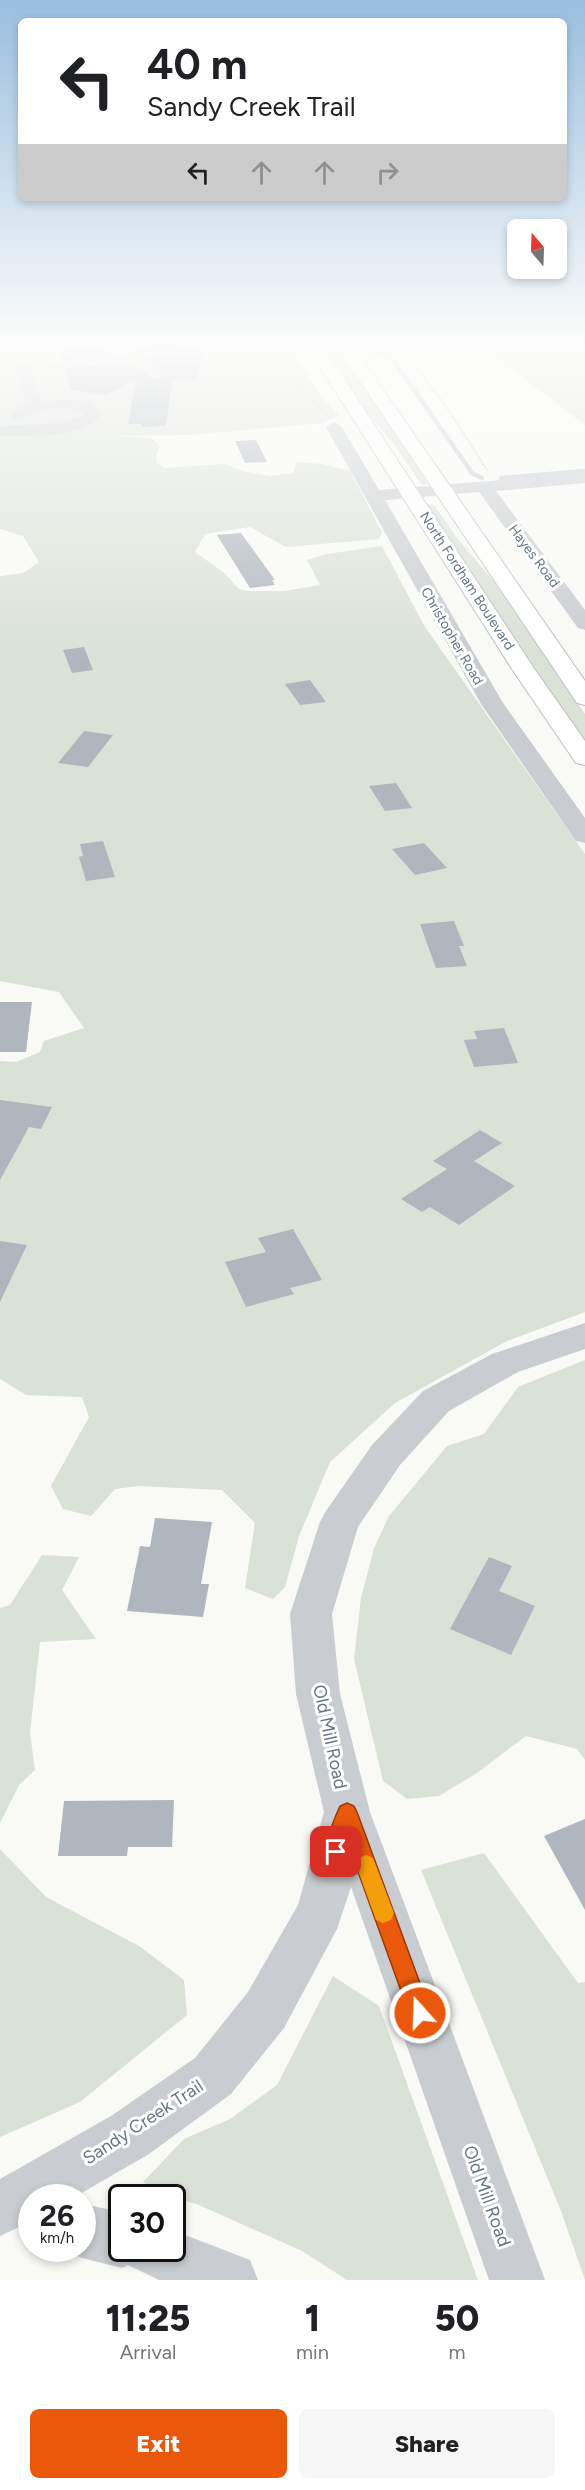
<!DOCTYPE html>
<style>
:root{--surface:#fff;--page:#f6f6f6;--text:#202124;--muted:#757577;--accent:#ea580c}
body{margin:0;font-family:Figtree,sans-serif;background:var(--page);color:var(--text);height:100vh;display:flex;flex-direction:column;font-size:22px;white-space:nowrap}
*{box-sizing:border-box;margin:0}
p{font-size:20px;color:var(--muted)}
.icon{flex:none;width:33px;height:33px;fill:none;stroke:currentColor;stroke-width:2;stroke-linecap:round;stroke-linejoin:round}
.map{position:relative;height:2280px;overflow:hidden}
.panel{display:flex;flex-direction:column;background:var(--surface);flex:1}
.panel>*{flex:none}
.banner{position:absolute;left:18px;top:18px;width:549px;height:183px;border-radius:9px;box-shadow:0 3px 9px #0003;background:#fff;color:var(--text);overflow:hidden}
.needle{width:39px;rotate:341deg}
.fabs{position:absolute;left:507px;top:219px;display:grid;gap:12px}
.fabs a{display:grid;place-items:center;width:60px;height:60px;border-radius:9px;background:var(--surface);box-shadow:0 3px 9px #0003;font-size:30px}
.speed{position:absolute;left:18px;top:2184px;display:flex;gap:12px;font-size:30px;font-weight:700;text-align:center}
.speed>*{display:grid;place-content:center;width:78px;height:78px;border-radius:50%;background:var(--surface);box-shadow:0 3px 9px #0003;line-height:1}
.speed small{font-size:15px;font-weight:400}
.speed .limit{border:3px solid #111;border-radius:9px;background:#fff;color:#111}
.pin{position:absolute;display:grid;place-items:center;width:51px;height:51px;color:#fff;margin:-26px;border-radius:12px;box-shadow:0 3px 9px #0006}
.me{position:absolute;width:66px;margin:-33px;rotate:340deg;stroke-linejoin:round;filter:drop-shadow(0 0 4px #0008)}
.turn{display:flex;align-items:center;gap:21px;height:126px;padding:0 30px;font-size:27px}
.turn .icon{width:78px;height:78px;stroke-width:2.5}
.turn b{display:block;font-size:42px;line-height:51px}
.lanes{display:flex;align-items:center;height:57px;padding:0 30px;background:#0003;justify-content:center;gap:30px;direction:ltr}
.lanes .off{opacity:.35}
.eta{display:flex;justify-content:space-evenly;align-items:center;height:102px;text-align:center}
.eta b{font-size:36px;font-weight:800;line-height:42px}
.action{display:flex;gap:12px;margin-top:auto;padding:12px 30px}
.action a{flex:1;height:69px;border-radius:9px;background:var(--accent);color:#fff;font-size:24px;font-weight:800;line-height:69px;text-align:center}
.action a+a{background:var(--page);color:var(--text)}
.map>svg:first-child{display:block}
.green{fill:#dae1d7}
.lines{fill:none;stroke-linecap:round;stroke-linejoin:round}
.stream{stroke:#c2ccd2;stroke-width:4.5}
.building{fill:#afb6be}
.trunk-casing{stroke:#bbbec2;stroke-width:2}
.path{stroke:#c0c3c5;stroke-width:2;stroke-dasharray:1.5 1.5;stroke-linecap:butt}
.service{fill:#c9ccd0;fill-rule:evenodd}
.minor{fill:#c9ccd0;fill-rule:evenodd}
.trunk{fill:#fff;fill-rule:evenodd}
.route{fill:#ea580c;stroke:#983908;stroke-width:1.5}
.slow{fill:#f59e0b}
.labels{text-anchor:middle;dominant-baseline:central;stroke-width:6;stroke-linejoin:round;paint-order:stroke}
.far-street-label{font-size:14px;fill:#65768a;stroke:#fff}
.near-street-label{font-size:18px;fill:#65768a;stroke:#fff}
</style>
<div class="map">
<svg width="585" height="2280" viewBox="0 0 585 2280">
<rect width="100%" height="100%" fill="#f9f9f6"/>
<!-- green -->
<path class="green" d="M0,342h288l31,51 20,23 -18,7 -131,12 -82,1 43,2 9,8 -4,10 1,7 7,5 61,-4 17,7 28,5 23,-3 4,-11 25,2 28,7 32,61 -3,7 -93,8 -36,-20 -45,7 -10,18 28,20 16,17 8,2h37l36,-6 -13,-25 20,-6 55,-8 43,81 160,227v458l-78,29 -112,62 -65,59 -31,74 -14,51 -12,12 -28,-11 10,-65 -33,-33 -83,-4 -24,3 -24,27 -28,-7 -12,-23 38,-69 -7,-20 -56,-2 -26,-16v-318l16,1 24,-10 4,-11 40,-13 -25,-36 -59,-11v-405l23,-3 16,-11 -16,-26 -23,-7z
M319,342h16l93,143 -7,-1 -28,-41 -33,-38z
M477,342h104l4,3v80z
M430,504l5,2 22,32 40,47 88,129v29l-159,-237z
M585,1360v400l-8,-11 -51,-13 -49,37 -38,23 -32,3 -24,-18 -29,-122 7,-61 13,-50 15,-32 58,-70 37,-12 34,-47z
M42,1555l37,2 -17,33 34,49 -56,3 -10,91 5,37 -16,15 -19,38v-215l10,-3z
M0,1849l46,48 93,49 45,34 3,35 -107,87 -80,35z
M484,1853l94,130 7,-1v298l-24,-69 -140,-341z
M333,1976l46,30 99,274h-131l-45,-29 -103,-46 -36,-11 -20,-12 41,-43 46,-20 47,-34z"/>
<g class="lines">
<!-- stream -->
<path class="stream" d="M273,342l25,8
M387,351l85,122 10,5
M368,357l19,-6 -7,-9
M501,478l84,-7"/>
</g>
<!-- building -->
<path class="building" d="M156,342l49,6 -8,32h-25l-6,46 -25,1v-3h-13l8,-45 -31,16 -34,-5 -7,-21 11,-2 38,-3 17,1 13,4 10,9 9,-1 -4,-12 -14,-6 7,-2 -2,-5h-15z
M105,348l3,8 -46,5 -4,-10z
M256,440l11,22 -22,1 -10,-22z
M241,533l34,47h-3l3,5 -25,3 -33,-53z
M84,647l9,23 -21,3 -9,-23z
M310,680l16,22 -26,3 -15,-21z
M84,731l29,4 -25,32 -30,-4z
M396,783l16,25 -27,3 -16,-25z
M103,841l12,36 -29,4 -7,-24 4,-1 -3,-12z
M424,843l23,25 -32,7 -23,-26z
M454,921l10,25h-5l8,20 -31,2 -16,-44z
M0,1002h32l-6,50h-26z
M504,1028l14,35 -44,4 -10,-27 13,-1 -3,-8z
M0,1100l52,7 -11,22 -12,-2 -29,53z
M480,1130l22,13 -28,18 41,25 -56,39 -29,-18 -8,5 -21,-13 46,-30 -14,-8z
M293,1229l29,51 -32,8 4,6 -48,13 -21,-45 41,-10 -8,-14z
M0,1241l27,4 -27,57z
M155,1518l57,4 -11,62h8l-6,33 -76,-6 13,-65 10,1z
M489,1557l23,9 -13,25 36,15 -24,49 -61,-26z
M174,1800l-2,47h-44l-1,9h-69l6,-55z
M585,1819v91l-41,-74z"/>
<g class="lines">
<!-- trunk casing -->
<g class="trunk-casing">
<path id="trunk" d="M304,342h16l213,325 52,74v24l-9,-2 -64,-94z
M334,342h16l235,339v24l-8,-2z"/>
</g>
<!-- path -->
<path class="path" d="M232,342l62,39 31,33
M396,342l49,63 42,65"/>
<!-- service -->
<path class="service" d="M147,353l2,3 -14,3 21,7 4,10h-6c-19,-29 -99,-7 -128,-1l-4,-2 36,-9z"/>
<!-- minor -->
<path class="minor" d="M24,363l7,4 10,34c19,-1 49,-7 60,14 -19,25 -72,20 -101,21v-10l64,-3 21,-9c-13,-6 -33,-8 -47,-3 -11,3 -15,11 -27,8l-2,-3 17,-12 -9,-37z
M334,422l8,5 37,63 206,-17v10l-89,8 89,119v20l-7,-2 -99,-136 -94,8 118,203 82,115v25l-9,-2 -95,-137 -155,-277z
M585,1323v26l-67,23 -69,39 -49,54 -42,62 -26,87 8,80 30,118 175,468h-56l-138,-393 -14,42 -53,99 -53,66 -82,60 -76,44h-41v23l-32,15v-57l111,-63 84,-58 53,-66 50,-87 26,-93 -28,-118 -6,-80 30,-92 6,-11 46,-66 51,-54 69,-37z
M82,2204l40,8v36h50v-18l78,30 8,20h-99l-31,-15 -6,3 -40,-10 -19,-8 -1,-2h20z"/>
<!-- trunk -->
<use href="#trunk" class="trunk"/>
</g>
<!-- sky -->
<linearGradient id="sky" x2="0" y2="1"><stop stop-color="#99bedf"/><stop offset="0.52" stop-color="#fcfcfb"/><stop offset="1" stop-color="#fcfcfb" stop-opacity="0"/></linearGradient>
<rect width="585" height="661" fill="url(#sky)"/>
<!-- route -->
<path class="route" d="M347,1803l7,3 3,6 74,201 -4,7 -7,4 -8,-4 -3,-7 -61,-169 -5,15 -7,3 -7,-3c-6,-13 5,-40 11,-53z"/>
<!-- slow -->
<path class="slow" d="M366,1855l7,3 21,55 -3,7 -8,3 -7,-3 -20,-55 3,-7z"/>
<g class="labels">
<!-- far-street labels -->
<g class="far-street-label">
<text transform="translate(534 556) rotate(53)">Hayes Road</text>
<text transform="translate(467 581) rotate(57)">North Fordham Boulevard</text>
<text transform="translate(452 636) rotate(60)">Christopher Road</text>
</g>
<!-- near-street labels -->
<g class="near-street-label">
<text transform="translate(330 1737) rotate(78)">Old Mill Road</text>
<text transform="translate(143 2122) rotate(-33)">Sandy Creek Trail</text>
<text transform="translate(487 2196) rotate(70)">Old Mill Road</text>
</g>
</g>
</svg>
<div class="fabs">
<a><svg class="needle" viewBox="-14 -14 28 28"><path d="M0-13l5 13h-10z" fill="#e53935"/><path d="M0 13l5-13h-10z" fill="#757577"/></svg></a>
</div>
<div class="speed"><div>26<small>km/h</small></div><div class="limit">30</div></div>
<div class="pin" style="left:336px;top:1852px;background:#d93025"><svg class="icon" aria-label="arrive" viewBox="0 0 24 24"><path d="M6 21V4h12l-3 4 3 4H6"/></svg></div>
<svg class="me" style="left:420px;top:2013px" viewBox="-20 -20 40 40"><circle r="17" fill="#ea580c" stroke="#fff" stroke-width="3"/><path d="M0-11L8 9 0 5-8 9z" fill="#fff"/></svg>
<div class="banner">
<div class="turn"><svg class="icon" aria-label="left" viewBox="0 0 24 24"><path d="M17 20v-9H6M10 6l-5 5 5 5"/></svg><div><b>40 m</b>Sandy Creek Trail</div></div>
<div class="lanes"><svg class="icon" aria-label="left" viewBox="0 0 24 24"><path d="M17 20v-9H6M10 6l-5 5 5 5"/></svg><svg class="icon off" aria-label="ahead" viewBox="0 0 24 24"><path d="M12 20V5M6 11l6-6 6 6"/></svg><svg class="icon off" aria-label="ahead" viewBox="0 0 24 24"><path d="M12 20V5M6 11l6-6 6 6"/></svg><svg class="icon off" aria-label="right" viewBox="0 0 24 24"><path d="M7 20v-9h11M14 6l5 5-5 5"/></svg></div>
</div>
</div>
<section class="panel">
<div class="eta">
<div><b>11:25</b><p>Arrival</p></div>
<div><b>1</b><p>min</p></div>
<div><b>50</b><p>m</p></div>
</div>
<div class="action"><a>Exit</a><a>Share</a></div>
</section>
